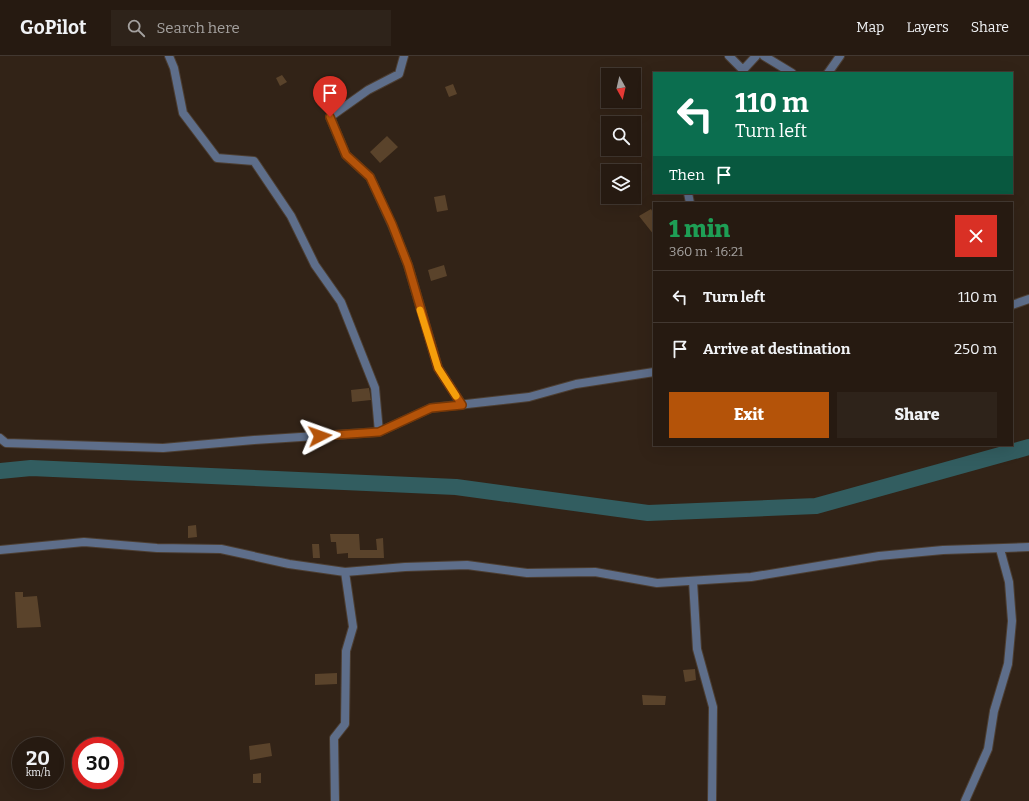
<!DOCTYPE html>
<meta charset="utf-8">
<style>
:root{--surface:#261a11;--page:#2e231a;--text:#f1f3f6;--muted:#a4a19f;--line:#423831;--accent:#b45309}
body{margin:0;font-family:Bitter,serif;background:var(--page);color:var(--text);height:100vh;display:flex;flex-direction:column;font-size:15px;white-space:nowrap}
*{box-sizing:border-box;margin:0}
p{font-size:13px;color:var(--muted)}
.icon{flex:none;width:22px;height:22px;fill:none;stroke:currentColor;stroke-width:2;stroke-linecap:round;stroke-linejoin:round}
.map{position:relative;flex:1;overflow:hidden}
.side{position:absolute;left:653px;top:146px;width:360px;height:244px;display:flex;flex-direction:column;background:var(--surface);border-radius:0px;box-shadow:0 4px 16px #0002,0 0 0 1px var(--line)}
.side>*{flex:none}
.hud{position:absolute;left:653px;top:16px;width:360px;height:122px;border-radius:0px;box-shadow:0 4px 16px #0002,0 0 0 1px var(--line);background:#0b6e4f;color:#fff;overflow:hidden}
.needle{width:26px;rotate:172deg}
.fabs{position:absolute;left:601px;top:12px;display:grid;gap:8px}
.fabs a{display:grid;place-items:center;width:40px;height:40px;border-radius:0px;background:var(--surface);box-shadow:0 4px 16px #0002,0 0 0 1px var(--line);font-size:20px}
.speed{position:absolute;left:12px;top:681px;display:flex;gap:8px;font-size:20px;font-weight:700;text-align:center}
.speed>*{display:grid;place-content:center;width:52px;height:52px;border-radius:50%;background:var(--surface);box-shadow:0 4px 16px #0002,0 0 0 1px var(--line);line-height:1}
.speed small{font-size:10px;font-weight:400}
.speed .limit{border:6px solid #d22;background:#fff;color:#111}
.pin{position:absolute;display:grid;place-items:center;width:34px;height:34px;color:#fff;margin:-41px -17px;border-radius:50% 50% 50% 0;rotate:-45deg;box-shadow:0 0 4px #0007}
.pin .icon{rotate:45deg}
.me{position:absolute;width:44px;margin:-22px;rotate:86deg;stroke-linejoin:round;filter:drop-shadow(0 0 3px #0008)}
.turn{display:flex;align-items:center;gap:14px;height:84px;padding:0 16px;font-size:18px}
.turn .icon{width:52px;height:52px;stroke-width:2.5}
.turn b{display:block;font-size:28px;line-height:34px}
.then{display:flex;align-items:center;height:38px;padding:0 16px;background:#0003;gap:8px;font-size:15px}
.round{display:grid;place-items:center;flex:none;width:42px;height:42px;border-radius:0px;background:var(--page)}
.headline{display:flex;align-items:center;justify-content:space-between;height:68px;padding:0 16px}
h1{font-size:24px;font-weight:800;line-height:30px;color:#1e9e55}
.button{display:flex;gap:8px;margin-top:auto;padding:8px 16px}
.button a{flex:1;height:46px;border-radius:0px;background:var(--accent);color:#fff;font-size:16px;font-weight:800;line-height:46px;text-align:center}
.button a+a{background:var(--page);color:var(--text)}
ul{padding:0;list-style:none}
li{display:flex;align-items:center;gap:12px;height:52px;padding:0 16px;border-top:1px solid var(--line)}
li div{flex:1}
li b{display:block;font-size:15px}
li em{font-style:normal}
header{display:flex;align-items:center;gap:24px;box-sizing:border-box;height:56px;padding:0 20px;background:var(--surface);border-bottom:1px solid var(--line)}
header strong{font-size:19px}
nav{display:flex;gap:22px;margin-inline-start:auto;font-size:14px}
.search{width:280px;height:36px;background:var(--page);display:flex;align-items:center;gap:10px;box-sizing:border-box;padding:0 14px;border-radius:0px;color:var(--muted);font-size:15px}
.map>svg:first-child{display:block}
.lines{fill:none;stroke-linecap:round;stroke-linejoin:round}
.river{stroke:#325d60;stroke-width:16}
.building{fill:#5a432b}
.minor-casing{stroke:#4c3e32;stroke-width:10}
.minor{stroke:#5e6e8a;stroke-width:8}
.route-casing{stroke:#753606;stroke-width:10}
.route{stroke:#b45309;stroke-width:7}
.slow{stroke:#f59e0b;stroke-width:7}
</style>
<header>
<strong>GoPilot</strong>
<div class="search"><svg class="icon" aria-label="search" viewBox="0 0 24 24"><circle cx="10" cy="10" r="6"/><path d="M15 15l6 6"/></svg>Search here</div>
<nav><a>Map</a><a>Layers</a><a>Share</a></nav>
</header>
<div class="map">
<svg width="1029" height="745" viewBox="0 0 1029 745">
<rect width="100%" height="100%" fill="#322317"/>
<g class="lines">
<!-- river -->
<path class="river" d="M0,415l31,-3 425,19 192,26 168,-7 213,-59"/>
</g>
<!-- building -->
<path class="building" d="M282,19l5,7 -7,4 -4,-8z
M453,28l4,10 -8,3 -4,-10z
M387,80l11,11 -18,16 -10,-11z
M445,139l3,15 -11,2 -3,-15z
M651,153l3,5v21l-15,-19z
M444,209l3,11 -16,5 -3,-11z
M369,332l2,12 -19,2 -1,-12z
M196,469l1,12 -9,1v-12z
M330,478h29l1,16h17l-1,-11 7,-1 1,20h-36v-5l-11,1 -1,-12h-5z
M312,488h7l1,14h-7z
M15,536h8v5l14,-1 4,31 -24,1z
M695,613l1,11 -11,2 -2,-12z
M337,617v11l-22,1v-11z
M642,639l24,1 -1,9h-22z
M270,687l2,13 -22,4 -1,-14z
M261,717v10h-8v-9z"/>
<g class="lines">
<!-- minor casing -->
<g class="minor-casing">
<path id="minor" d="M169,0l5,12 9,45 34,45 37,3 37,55 24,49 26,37 34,86 4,44
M404,0l-5,18 -31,16 -38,27 16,38 24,22 22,48 16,40 30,103 24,37
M729,0l14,14 -1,3
M764,0l28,17
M743,14l13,-14
M828,17l12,-17
M688,137l2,10
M1012,249l17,-6
M0,382l6,5 157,5 91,-8 125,-8 52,-24 98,-11 47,-13 78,-12
M0,494l84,-8 73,6 64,1 68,15 56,8 60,-5 62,-2 60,8 68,-1 62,11 94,-6 128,-21 64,-6 86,-3
M693,525l4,68 16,58 -1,94
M335,745l-1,-63 11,-14 1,-73 7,-24 -8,-55
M965,745l23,-52 6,-38 14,-47 4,-43 -3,-39 -9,-33"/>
</g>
<!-- minor -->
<use href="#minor" class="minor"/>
</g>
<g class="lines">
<!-- route casing -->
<g class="route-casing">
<path id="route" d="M320,380l59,-4 52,-24 31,-3 -24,-37 -30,-103 -16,-41 -22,-47 -24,-22 -16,-38"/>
</g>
<!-- route -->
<use href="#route" class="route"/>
<!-- slow -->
<path class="slow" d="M420,254l18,58 18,28"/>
</g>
</svg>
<div class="fabs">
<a><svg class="needle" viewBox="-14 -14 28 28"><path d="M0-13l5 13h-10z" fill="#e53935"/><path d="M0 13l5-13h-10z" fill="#a4a19f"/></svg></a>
<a><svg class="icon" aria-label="search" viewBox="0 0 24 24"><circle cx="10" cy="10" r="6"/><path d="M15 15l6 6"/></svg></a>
<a><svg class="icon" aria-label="layers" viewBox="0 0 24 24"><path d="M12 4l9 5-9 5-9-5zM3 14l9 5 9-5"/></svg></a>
</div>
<div class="speed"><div>20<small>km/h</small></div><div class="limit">30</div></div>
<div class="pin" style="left:330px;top:61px;background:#d93025"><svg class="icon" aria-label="arrive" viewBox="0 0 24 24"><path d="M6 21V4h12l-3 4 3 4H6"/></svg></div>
<svg class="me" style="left:320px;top:380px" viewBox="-20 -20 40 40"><path d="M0-17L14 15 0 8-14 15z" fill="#b45309" stroke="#fff" stroke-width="4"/></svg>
<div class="hud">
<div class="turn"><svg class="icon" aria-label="left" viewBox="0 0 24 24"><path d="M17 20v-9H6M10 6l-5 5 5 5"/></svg><div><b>110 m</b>Turn left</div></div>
<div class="then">Then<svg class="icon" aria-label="arrive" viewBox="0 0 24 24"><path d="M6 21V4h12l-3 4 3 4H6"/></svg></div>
</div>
<section class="side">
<div class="headline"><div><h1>1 min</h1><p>360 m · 16:21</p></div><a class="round" style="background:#d93025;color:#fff"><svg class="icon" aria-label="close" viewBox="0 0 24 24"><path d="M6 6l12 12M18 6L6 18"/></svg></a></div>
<ul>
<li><svg class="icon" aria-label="left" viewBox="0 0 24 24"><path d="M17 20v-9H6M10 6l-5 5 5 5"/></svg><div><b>Turn left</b></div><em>110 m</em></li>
<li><svg class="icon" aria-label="arrive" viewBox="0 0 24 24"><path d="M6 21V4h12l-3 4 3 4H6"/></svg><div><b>Arrive at destination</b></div><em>250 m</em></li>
</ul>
<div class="button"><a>Exit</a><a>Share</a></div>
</section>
</div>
